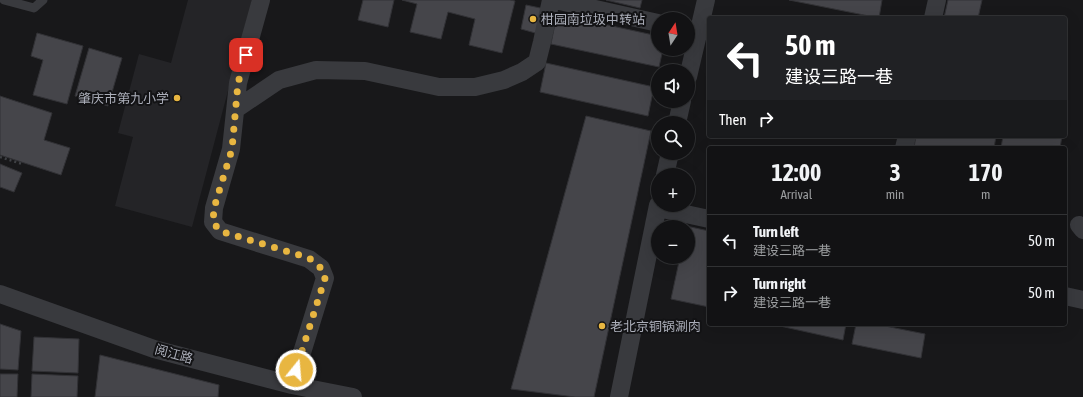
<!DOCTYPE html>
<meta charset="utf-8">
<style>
:root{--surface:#121214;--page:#1f2022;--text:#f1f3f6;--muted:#9c9ea0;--line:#313234}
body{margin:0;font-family:"Asap Condensed","Noto Sans SC",sans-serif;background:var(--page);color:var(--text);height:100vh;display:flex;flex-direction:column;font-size:15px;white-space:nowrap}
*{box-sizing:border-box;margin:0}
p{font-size:13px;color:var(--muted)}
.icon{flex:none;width:22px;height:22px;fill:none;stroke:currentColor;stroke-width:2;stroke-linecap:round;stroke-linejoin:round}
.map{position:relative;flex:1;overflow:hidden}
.sheet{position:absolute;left:707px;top:146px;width:360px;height:180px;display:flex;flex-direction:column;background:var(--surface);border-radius:4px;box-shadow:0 4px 16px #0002,0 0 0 1px var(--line)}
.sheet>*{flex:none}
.banner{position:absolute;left:707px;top:16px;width:360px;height:122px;border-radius:4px;box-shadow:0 4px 16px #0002,0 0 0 1px var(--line);background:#202124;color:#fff;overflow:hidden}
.needle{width:26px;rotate:12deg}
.buttons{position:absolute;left:651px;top:12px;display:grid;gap:8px}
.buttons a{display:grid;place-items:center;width:44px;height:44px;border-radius:50%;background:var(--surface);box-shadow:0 4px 16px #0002,0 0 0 1px var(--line);font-size:20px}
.pin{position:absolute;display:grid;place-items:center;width:34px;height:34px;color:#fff;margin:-17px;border-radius:8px;box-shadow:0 2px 6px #0006}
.me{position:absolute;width:44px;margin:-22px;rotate:17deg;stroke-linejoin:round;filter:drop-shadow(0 0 3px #0008)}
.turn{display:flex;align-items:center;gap:14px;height:84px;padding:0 12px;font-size:18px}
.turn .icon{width:52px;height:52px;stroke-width:2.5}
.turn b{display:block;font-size:28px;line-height:34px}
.then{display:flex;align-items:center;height:38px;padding:0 12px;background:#0003;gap:8px;font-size:15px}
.eta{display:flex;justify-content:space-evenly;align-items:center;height:68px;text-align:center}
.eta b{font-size:24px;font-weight:700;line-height:28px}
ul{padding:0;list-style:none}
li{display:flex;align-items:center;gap:12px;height:52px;padding:0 12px;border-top:1px solid var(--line)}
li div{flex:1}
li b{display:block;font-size:15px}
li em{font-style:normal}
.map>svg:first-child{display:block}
.built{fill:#242427}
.building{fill:#45454a;stroke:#323236}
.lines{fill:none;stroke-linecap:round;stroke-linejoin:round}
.path{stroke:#3f4145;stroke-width:2.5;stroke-dasharray:2 3;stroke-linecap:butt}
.lane{stroke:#393a3e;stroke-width:9}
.street{stroke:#393a3e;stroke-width:18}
.route{stroke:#e8b641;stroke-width:7;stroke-dasharray:0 12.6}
.poi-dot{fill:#e8b641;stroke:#131315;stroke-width:1.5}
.labels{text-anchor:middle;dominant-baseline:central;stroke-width:4;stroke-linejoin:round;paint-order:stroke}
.poi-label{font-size:13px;fill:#abaeb9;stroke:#131315;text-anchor:start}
.street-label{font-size:13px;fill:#abaeb9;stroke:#131315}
</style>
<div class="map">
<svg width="1083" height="397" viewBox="0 0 1083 397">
<rect width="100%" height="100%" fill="#18181a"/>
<!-- built -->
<path class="built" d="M188,0h64l-60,227 -77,-21 18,-69 -15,-4 21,-79 32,9z"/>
<!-- building -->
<path class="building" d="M363,0h31l-6,27 -30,-7z
M402,0h108l5,1 -13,52 -33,-8 6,-26 -27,-7 -7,27 -31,-7 7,-28z
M606,0h36l-2,8z
M789,0h93l-3,18z
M948,0h34l-4,18h-34z
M526,5l19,4 -6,25 -18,-5z
M557,14l101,22v13h5l-4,18 -108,-23z
M37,33l46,13 -16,58 -34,-9 10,-35 -12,-4z
M89,48l33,10 -14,48 -33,-10z
M546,63l108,24 -6,29 -108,-24z
M0,96l52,17 -8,27 26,8 -9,27 -61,-20z
M586,116l65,15 -57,266h-19l-64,-8z
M916,136h80l-2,12h-80z
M1003,136h59l-2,12h-59z
M0,164l22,9 -8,19 -14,-5z
M686,226l23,5v76l-38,-8 9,-42h8v-30z
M0,324l21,7 -3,39 -18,-1z
M771,324h75l-3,16z
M856,324h19l50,10 -4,24 -69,-14z
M34,337l45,2 -1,34 -46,-2z
M100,355l119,30 -1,12h-123z
M0,374h18l-1,23h-17z
M32,374l46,2 -1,21h-46z"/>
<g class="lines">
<!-- path -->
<path class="path" d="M0,157l22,7"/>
<!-- lane -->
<path class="lane" d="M4,0l30,8 9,-8"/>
<!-- street -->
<path class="street" d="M261,0l-23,83 -7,66 -17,59 -1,14 7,9 89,28 12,9 4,10 -33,107
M555,0l103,23
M933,18l4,-18
M688,77l18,-77
M236,109l43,-29 37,-10 49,1 74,16h36l29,-7 18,-8 15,-10 5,-20 9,-42
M677,123l5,-22
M904,148l3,-12
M665,175l5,-22
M658,208l51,11
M1079,225l4,5
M0,294l154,55 138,36 61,12
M1065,296l18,4
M619,397l39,-192"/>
</g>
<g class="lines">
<!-- route -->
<path class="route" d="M246,55l-8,28 -6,66 -18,59 -1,14 7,9 89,27 12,10 4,10 -29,92"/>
</g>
<!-- markers -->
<g class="poi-dot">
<circle cx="533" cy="19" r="4"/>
<circle cx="177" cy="98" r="4"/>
<circle cx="602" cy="326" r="4"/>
</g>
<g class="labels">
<!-- poi labels -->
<g class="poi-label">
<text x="541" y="19">柑园南垃圾中转站</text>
<text x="169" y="98" text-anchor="end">肇庆市第九小学</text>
<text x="610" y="326">老北京铜锅涮肉</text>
</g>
<!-- street labels -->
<g class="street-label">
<text transform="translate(174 354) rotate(15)">阅江路</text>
</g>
</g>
</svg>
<div class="buttons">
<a><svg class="needle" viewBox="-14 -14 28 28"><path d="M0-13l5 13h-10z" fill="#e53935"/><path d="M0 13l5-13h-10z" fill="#9c9ea0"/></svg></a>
<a><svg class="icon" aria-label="sound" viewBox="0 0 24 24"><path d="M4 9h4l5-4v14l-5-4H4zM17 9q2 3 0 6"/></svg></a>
<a><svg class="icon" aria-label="search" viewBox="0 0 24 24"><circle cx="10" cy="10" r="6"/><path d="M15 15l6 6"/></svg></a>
<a>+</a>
<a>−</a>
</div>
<div class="pin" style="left:246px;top:55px;background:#d93025"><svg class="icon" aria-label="arrive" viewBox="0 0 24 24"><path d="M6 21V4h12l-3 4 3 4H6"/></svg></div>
<svg class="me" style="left:296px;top:370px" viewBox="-20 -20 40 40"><circle r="17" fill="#e8b641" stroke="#fff" stroke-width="3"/><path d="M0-11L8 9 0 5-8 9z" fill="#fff"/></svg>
<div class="banner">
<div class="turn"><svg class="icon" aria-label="left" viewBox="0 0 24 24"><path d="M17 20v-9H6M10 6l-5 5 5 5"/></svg><div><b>50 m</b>建设三路一巷</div></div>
<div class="then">Then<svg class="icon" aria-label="right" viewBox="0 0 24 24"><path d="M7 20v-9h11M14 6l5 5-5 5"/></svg></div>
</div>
<section class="sheet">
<div class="eta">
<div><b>12:00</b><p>Arrival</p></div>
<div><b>3</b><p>min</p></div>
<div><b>170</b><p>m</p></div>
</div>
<ul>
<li><svg class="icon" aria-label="left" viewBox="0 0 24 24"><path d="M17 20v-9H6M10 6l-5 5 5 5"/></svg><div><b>Turn left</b><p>建设三路一巷</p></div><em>50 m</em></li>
<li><svg class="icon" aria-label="right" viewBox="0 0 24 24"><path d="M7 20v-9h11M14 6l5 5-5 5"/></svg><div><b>Turn right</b><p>建设三路一巷</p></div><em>50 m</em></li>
</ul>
</section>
</div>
